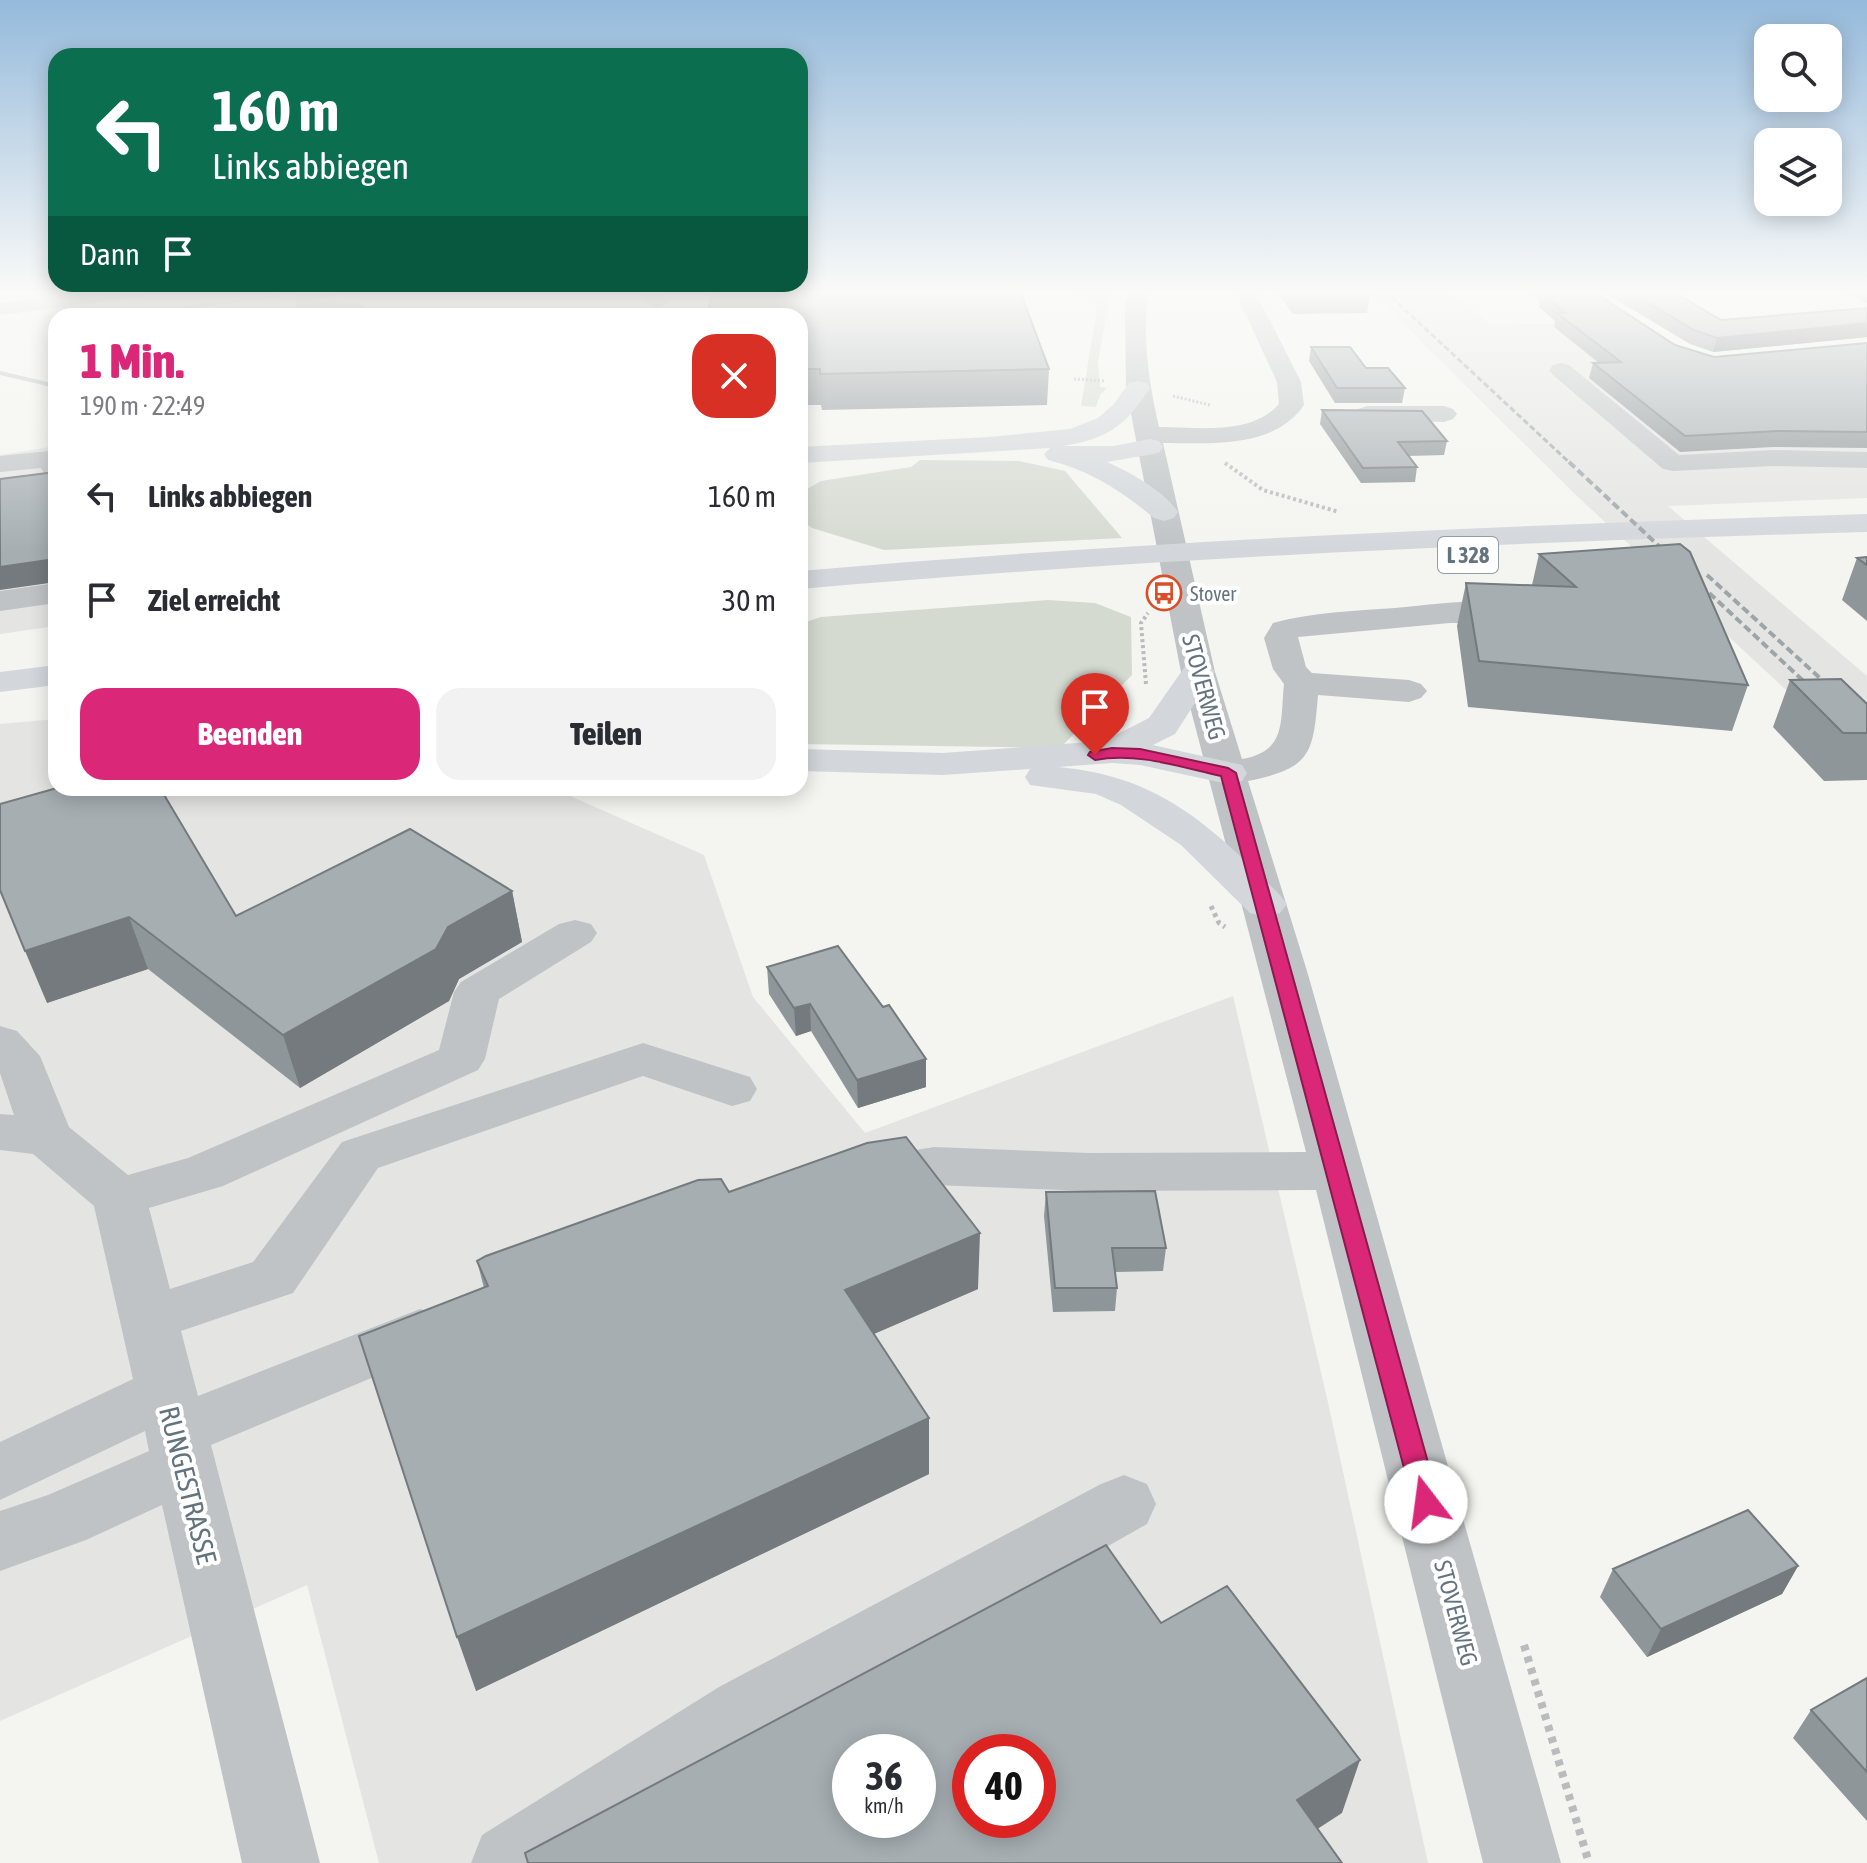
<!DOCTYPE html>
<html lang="de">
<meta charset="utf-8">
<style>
:root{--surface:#fff;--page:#f2f2f3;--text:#2b2b33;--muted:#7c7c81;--accent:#db2777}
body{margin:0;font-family:"Asap Condensed",sans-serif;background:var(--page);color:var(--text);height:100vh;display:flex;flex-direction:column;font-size:30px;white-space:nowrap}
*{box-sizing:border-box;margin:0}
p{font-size:26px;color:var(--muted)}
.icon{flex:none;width:44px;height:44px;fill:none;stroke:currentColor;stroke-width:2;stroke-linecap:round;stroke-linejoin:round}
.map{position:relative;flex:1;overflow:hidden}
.details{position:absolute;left:48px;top:308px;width:760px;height:488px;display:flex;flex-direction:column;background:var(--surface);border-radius:24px;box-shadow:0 4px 20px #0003}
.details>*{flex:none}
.banner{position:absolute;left:48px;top:48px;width:760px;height:244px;border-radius:24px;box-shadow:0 4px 20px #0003;background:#0b6e4f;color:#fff;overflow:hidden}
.controls{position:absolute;left:1754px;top:24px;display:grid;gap:16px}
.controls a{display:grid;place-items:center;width:88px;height:88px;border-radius:16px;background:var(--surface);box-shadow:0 4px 20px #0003;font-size:40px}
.speed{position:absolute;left:832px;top:1734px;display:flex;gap:16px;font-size:40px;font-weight:700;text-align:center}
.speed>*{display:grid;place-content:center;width:104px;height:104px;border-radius:50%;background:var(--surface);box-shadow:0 4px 20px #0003;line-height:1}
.speed small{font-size:20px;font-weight:400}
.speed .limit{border:12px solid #d22;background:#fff;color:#111}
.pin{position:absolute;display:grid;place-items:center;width:68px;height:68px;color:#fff;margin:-82px -34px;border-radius:50% 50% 50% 0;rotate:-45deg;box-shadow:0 0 8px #0007}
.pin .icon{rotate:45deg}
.me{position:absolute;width:88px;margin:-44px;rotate:345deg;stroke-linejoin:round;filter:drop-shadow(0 0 6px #0008)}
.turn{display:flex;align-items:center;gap:28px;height:168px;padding:0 32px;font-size:36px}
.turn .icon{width:104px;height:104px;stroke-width:2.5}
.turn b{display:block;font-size:56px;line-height:68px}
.then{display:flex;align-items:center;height:76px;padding:0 32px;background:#0003;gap:16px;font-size:30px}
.round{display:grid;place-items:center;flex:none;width:84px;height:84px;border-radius:24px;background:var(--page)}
.overview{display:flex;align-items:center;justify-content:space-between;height:136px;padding:0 32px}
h1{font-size:48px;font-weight:800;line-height:60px;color:var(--accent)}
.button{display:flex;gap:16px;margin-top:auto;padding:16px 32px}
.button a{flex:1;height:92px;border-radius:24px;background:var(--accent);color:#fff;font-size:32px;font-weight:800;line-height:92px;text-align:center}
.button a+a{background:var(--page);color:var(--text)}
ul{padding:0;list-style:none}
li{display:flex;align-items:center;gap:24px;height:104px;padding:0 32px}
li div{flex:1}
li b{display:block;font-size:30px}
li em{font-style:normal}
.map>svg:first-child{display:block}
.built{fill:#e4e5e3;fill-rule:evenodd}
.green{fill:#d5dad1}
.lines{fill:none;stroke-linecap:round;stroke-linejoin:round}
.stream{fill:#b8c3c7;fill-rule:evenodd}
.path-far3{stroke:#b9bbbd;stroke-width:3;stroke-dasharray:2 2;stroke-linecap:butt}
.path-far2{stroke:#b9bbbd;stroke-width:4;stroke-dasharray:3 3;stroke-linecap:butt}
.path-far1{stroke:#b9bbbd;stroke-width:5;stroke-dasharray:4 4;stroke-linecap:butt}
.path{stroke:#b9bbbd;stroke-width:8;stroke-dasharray:6 6;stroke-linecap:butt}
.minor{fill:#bfc3c6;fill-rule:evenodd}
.highway{fill:#d3d7db;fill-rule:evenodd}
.rail-far2{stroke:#9ea5a9;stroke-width:3;stroke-dasharray:6 3;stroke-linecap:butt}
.rail-far1{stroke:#9ea5a9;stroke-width:4;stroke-dasharray:8 4;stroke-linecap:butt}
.rail{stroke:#9ea5a9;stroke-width:5;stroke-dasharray:11 5;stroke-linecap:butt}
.wall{fill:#8f9699}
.shaded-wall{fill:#747a7d}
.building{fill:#a6aeb2;stroke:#747a7d;stroke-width:2;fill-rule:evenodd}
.route{fill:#db2777;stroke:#8e194d;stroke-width:2}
.labels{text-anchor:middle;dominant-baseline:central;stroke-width:8;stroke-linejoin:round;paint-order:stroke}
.far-poi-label{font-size:20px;fill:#64747f;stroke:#fff;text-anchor:start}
.shield{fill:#fff;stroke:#929ea5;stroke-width:2}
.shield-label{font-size:22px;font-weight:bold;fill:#64747f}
.street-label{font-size:24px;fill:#64747f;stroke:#fff}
.near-street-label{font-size:28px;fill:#64747f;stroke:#fff}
</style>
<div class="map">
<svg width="1867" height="1863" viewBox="0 0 1867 1863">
<rect width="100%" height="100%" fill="#f4f4f0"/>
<!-- built -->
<path class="built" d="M1370,291h79l42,34 132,-3 81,47 163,54v75l-199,8 199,170v89l-289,-268z
M56,446v180l-56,8v-179z
M56,719v69h496l152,67 49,142 112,136 368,-137 94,402 101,465h-1049l-72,-278 -307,136v-997zM850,1752h68v68h-68zM970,1752h68v68h-68z"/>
<!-- green -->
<path class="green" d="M1087,291h24l-13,70 2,26 7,1 -7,7 -4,12 -15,-1 16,-98 -3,-8 -20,-5z
M920,460l99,1 46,10 57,67 -238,12 -72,-22 -12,-9v-26l21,-12 90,-14z
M1048,600l47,3 36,14 1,58 -72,73 -260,-4v-120l21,-7z"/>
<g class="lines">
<!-- stream -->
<path class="stream" d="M0,371l56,13v4l-56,-13z"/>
<!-- path-far3 -->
<path class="path-far3" d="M161,310l117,-14
M1074,379l31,2
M1173,396l37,9"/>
<!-- path-far2 -->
<path class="path-far2" d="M1225,463l38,27 76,22
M1146,684l-5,-61 7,-10"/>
<!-- path-far1 -->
<path class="path-far1" d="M1211,906l8,17 6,4"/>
<!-- path -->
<path class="path" d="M1524,1645l65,218"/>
<!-- minor -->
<path class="minor" d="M95,291h56l-10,6 -141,18v-12z
M298,291h40l-3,4 -18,5 42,4 11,6 -3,5 -69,-5 -3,-5z
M632,291h24l14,11 -11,6 -7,-2z
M1130,291h20c-10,39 0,97 9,136 38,0 92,9 120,-23l-2,-22 -42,-91h20l46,91 3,23c-30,44 -94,38 -141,38l52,229 27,87c45,-8 38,-37 42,-75l-11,-15 -9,-31 9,-15c40,-11 81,-12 122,-15 42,-4 93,-12 134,-2l5,7 -5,7 -11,3h-68l-152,14 8,30 6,6 97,7 12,4 6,7 -6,7 -12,4 -91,-7c-5,60 -7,73 -70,86l59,190 254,892h-78l-167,-673 -226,1 -156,-6 -65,9 -19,-5 -7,-14 7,-14 84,-14 156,6 216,-1 -125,-480 -55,-284 -1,-83z
M1561,363l8,2 110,90 94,-5 94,2v16l-94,-2 -100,5 -10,-2 -110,-94 -4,-5 4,-5z
M1367,406h77l9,3 4,5 -4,5 -9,3 -86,-3 -4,-5 4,-5z
M49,451l7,2v26l-10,-2 -5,-9 -41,4v-16z
M56,583v20l-56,8v-20z
M575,920l16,4 6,9 -6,9 -92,57 -14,60 -7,11 -255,116 -74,22 21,81 83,-27 89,-120 301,-99 107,34 7,12 -7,12 -18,5 -89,-30 -265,92 -85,125 -112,38 17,65 222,-87 21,6 8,17 -8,17 -230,96 109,418h-78l-80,-358 -76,35 -86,31v-60l48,-16 101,-44 -4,-20 -145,69v-58l133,-63 -39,-173 -61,-52 -33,-4v-36l14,1 -14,-42v-47l17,5 23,25 29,71 59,48 60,-17 251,-108 15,-58 7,-10 98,-58z
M1124,1475l23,9 9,20 -9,20 -376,213 -192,126h-108l11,-28 237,-148 382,-203z"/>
<!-- highway -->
<path class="highway" d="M1138,381l9,2 3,5c-25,38 -42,51 -87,58h50l37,-7 9,2 4,6 -4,6 -52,9c24,11 56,28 71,50l-4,6 -10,3 -10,-3c-32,-27 -67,-49 -106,-58l-4,-6 6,-6 -250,15v-16l189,-10 81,-8 28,-11 15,-13 16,-22z
M1867,514v18c-356,10 -712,26 -1067,57v-18c355,-31 711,-46 1067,-57z
M1198,662l12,3 5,7 -40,62 -22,11 89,20 5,8 -5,8 -14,3 -88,-19 -28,-2 -54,4c102,9 153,59 222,128l7,9 -7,9 -15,4 -15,-4 -69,-68 -60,-40 -25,-11 -66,-9 -5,-8 5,-8 -87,6 -143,-4v-22l143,4 161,-12 45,-23 37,-53z
M56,665v20l-56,7v-20z"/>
<!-- rail-far2 -->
<path class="rail-far2" d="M1385,291l186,173"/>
<!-- rail-far1 -->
<path class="rail-far1" d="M1569,462l244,228
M1707,575l126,115"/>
<!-- rail -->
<path class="rail" d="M1811,688l7,6
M1830,688l37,33"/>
</g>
<!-- wall -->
<path class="wall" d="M712,291h310l-1,2 28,76 -2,36 -225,5 -1,-5h-21v-89z
M1277,291h89l4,3 -3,19 -74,1z
M1527,291h65l83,54 39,12 153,-14v105l-94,-1 -93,5 -91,-74 4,-15h6l-45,-36 1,-6 -16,-14 1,-6z
M1602,291h70l49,29 146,-12v29l-154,15 -23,-8z
M1841,291h26v12z
M1311,347l55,21 39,20 -3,15h-67l-26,-42z
M1322,410l125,31 -3,14 -36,1 9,11 -2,15 -54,1 -41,-59z
M1539,554l209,131 -16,46 -264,-24 -11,-81 9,-43 66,2z
M1867,557v64l-25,-21 15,-42z
M1790,680l77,24v76l-43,1 -51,-54z
M57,788l179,128 276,-25 10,51 -63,37 -10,22 -149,87 -152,-119 -101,34z
M767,967l159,120 -68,21 -47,-77 -15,5 -27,-42z
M729,1192l249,97 -104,45 55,140 -453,217 8,-403 -7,-27z
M1046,1192l120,56 -3,23 -48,1 2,16 -2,23 -62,1 -9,-96z
M1798,1566l-16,28 -135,63 -47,-60 13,-28z
M1867,1678v143l-74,-83 18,-28z"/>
<!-- shaded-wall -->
<path class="shaded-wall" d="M1867,323v14l-154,15 4,-14z
M56,554v28l-56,8v-23z
M512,891l10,51 -63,37 -10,22 -149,87 -17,-53 165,-108z
M129,917l19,52 -101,34 -22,-52z
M810,1004l1,27 -15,5 -2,-28z
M926,1059v28l-68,21 -1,-28z
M980,1233l-2,56 -130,56 -3,-55z
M929,1418v56l-453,217 -19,-54z
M1798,1566l-16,28 -135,63 14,-28z
M1360,1760l-18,53 -60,39 15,-52z"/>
<!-- building -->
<path class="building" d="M712,291h308l29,78 -229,5v-5h-20v-53h-92z
M1293,291h73l4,3 -74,1z
M1548,291h44l83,54 39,12 153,-14v89l-89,-1 -93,5 -92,-73 28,-1 -64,-49h8l-23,-19h10z
M1628,291h44l49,29 146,-12v15l-150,15 -23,-8z
M1311,347h39l16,21h22l17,20h-68z
M1322,410l100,1 25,30 -49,1 19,25 -54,1z
M56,472l-1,87 -55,8v-88z
M1680,544l10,8 58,133 -269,-24 -13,-78 110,4 -37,-33z
M1867,557v8l-10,-7z
M1841,679l26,25v29h-24l-53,-53z
M57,788h103l76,128 174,-87 102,62 -64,36 -12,22 -153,86 -154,-118 -104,34 -25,-61v-86z
M838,946l45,61 6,-2 37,54 -69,21 -47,-76 -16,4 -27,-41z
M906,1137l74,96 -135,57 84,128 -472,219 -98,-301 129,-50 -11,-25 9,-5 212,-76 23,-1 8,13 138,-49z
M1155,1191l11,57h-54l5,40h-62l-9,-96z
M1748,1510l50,56 -137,63 -48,-60z
M1106,1545l55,78 66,-37 133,174 -63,40 45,63h-814l-3,-10zM850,1752h68v68h-68zM970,1752h68v68h-68z
M1867,1678v94l-56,-62z"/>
<!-- sky -->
<linearGradient id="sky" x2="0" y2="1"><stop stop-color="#95badb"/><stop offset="0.53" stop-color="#fafaf8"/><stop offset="1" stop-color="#fafaf8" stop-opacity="0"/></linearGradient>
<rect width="1867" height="551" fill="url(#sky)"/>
<!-- route -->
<path class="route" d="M1112,748l28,1 88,19 8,5 203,729 -4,8 -9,4 -9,-4 -4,-8 -192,-726c-41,-9 -84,-24 -126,-16l-7,-5 2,-3z"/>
<!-- icons -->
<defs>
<g id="bus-ring" transform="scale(1.8)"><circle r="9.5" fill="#fff" stroke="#da4e2a" stroke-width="1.5"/><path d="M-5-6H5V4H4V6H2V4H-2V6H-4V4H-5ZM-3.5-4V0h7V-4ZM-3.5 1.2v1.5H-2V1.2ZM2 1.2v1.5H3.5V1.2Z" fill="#da4e2a"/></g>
</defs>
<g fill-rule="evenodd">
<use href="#bus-ring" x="1164" y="593"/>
</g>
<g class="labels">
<!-- far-poi labels -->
<g class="far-poi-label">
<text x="1190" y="593">Stover</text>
</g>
<!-- shield labels -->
<rect class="shield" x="1438" y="537" width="60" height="36" rx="6"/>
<g class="shield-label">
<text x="1468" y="555">L 328</text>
</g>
<!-- street labels -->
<g class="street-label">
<text transform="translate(1204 687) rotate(75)">STOVERWEG</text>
<text transform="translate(1456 1613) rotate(75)">STOVERWEG</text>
</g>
<!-- near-street labels -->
<g class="near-street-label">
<text transform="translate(188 1485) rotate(76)">RUNGESTRASSE</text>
</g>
</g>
</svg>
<div class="controls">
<a><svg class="icon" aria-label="search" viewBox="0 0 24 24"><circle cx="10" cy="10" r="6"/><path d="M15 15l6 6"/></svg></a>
<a><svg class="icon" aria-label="layers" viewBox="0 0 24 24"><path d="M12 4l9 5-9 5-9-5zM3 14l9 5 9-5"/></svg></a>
</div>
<div class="speed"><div>36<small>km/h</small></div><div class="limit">40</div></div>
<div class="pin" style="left:1095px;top:755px;background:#d93025"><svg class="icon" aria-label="arrive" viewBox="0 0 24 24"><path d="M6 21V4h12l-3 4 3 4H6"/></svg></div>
<svg class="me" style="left:1426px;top:1502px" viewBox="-20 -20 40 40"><circle r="19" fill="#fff"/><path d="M0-13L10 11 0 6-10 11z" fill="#db2777"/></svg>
<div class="banner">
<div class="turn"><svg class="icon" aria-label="left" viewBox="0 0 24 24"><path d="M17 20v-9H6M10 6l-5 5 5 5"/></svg><div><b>160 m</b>Links abbiegen</div></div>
<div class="then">Dann<svg class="icon" aria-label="arrive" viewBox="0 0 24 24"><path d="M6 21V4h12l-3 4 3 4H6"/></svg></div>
</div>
<section class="details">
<div class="overview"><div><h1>1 Min.</h1><p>190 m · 22:49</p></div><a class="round" style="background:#d93025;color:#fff"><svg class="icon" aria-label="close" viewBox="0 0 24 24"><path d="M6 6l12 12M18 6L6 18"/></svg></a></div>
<ul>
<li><svg class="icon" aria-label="left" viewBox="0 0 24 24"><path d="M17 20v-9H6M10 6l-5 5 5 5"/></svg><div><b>Links abbiegen</b></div><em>160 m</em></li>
<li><svg class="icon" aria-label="arrive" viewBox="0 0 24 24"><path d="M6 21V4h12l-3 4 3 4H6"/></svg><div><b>Ziel erreicht</b></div><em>30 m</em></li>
</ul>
<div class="button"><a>Beenden</a><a>Teilen</a></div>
</section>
</div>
